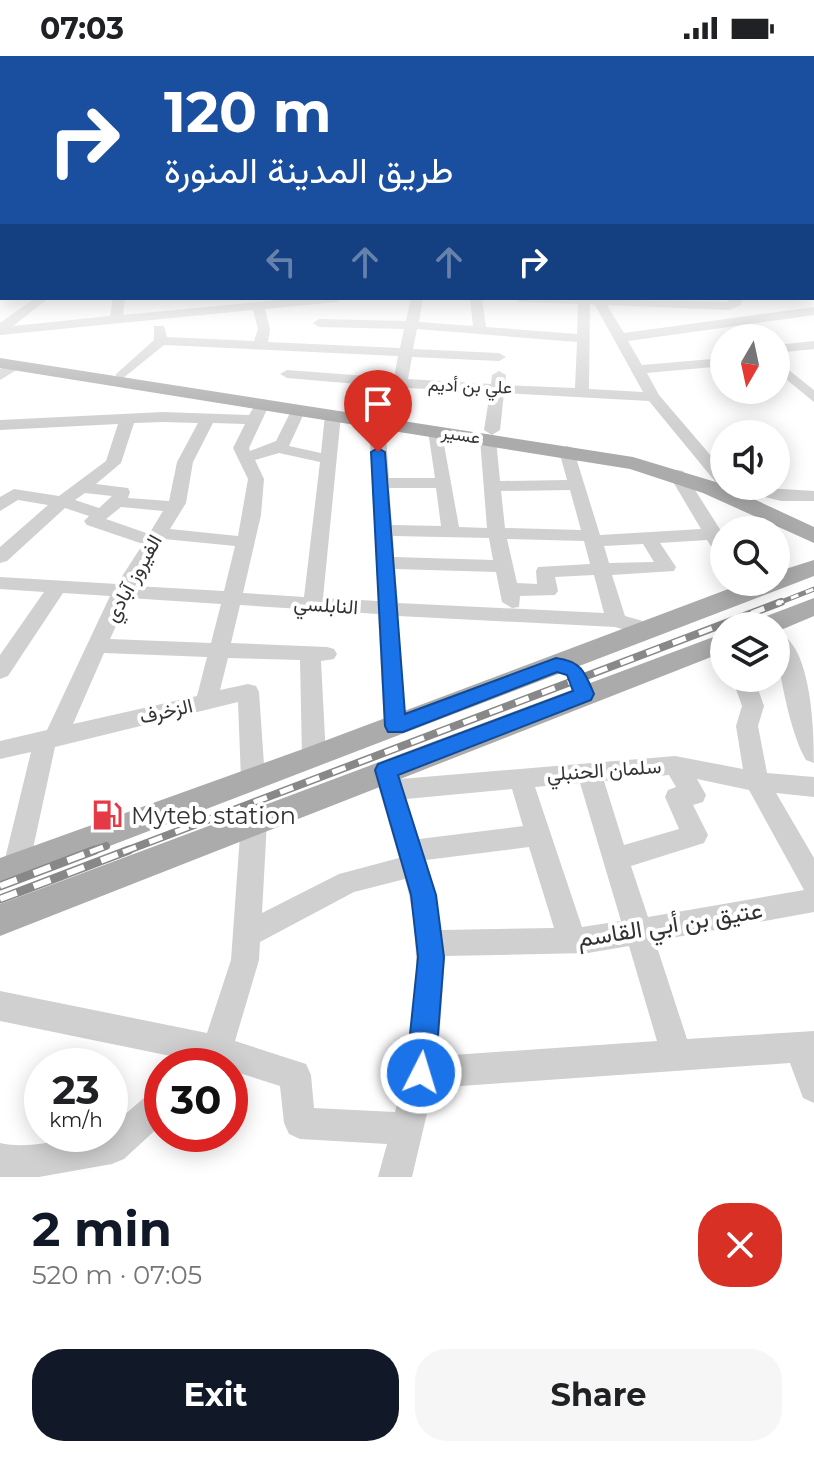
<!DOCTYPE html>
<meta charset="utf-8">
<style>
:root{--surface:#fff;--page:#f6f6f6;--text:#202124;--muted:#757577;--accent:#111827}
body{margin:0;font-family:Montserrat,Vazirmatn,sans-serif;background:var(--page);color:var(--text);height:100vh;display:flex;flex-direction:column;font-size:30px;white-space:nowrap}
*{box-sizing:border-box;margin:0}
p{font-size:26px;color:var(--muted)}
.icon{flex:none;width:44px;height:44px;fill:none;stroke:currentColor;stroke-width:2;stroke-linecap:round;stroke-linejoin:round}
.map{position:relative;height:1121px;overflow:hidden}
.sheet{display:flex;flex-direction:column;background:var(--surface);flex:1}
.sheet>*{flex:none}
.top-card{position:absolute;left:0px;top:0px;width:814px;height:244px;box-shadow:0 4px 20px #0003;background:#1a4fa0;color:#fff;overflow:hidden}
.needle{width:52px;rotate:189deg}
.controls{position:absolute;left:710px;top:268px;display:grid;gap:16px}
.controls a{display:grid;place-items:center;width:80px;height:80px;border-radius:50%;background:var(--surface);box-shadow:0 4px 20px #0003;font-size:40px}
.speed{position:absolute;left:24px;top:992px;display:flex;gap:16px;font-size:40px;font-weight:700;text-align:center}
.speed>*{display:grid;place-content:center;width:104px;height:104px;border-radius:50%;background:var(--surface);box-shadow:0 4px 20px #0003;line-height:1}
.speed small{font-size:20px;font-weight:400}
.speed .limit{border:12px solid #d22;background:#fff;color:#111}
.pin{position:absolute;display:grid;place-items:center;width:68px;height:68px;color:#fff;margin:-82px -34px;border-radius:50% 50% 50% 0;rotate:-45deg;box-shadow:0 0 8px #0007}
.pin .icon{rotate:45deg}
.me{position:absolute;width:88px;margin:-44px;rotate:5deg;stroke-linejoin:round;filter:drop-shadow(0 0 6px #0008)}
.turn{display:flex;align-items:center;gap:28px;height:168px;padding:0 32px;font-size:36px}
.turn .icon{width:104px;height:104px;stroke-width:2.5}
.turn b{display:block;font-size:56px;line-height:68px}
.lanes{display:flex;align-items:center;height:76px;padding:0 32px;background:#0003;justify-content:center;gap:40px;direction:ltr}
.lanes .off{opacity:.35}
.round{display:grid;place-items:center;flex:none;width:84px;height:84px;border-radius:32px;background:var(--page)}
.head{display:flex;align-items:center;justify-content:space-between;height:136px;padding:0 32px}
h1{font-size:48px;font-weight:700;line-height:60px;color:var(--accent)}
.cta{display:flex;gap:16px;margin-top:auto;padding:16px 32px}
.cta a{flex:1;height:92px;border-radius:32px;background:var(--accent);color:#fff;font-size:32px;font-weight:700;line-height:92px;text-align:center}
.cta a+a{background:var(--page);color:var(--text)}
.status{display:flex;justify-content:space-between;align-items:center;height:56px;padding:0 40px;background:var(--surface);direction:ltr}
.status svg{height:22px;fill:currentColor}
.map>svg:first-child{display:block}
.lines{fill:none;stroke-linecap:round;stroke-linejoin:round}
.minor{fill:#d0d0d0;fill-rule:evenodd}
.major{fill:#ababab;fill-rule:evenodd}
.rail-far2-casing{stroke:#888;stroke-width:5}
.rail-far1-casing{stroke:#888;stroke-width:8}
.rail-casing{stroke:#888;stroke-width:9}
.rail-far2{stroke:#fff;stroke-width:3;stroke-dasharray:8;stroke-linecap:butt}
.rail-far1{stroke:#fff;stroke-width:5;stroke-dasharray:14;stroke-linecap:butt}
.rail{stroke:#fff;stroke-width:6;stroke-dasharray:18;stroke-linecap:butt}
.route{fill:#1a73e8;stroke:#114b97;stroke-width:2}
.labels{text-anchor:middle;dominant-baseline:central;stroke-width:8;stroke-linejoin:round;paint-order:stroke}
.far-street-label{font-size:18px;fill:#333;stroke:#fff}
.street-label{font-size:20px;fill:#333;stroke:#fff}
.near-poi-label{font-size:24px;fill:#333;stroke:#fff;text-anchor:start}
.near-street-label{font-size:24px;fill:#333;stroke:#fff}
</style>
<div class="status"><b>07:03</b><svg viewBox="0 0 49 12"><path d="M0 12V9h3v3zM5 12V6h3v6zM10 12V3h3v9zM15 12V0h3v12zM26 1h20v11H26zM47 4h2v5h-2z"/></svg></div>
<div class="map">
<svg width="814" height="1121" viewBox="0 0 814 1121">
<rect width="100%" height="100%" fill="#fff"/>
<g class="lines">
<!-- minor -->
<path class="minor" d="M812,220h2v8h-2z
M35,242h14l-36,28 97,-10 3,-18h12l-2,17 177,-17h43l-6,4 -72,7 5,20 -2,13 132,6 4,-19 -85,-2 -6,-4 6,-4 87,2 5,-23h12l-4,24 54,4 -3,-28h12l4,29 91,7 1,-30 -59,-2 -6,-4 214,4 3,-4h12l-1,7 -12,5 -122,-5 17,28 190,-26v8l-186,26 14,24 82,-7v8l-77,7 12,22 65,76v15l-6,-1 -69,-84 -145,-8 -4,37 -8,5 -8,-5 6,-38 -84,-4 -5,28 -8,5 -8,-5 7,-29 -105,-9 -7,-4 7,-4 107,8 4,-22 -234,-11 -42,34 -7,-4 39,-35v-14h10l3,11 87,4 4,-12 -5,-19 -253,25v-12zM590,248l5,1 48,87 -54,-3zM417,273l160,13 -2,46 -70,-3 1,-10 -7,-4 -7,4 -1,9 -83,-5 4,-22 87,4 7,-4 -7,-4 -86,-4z
M814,285v8l-38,4v-8z
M776,304l38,30v12l-38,-31z
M15,305l7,4 -2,3 -20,12v-11z
M263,343l7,4 -21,45 1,3 26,-10 16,-32 7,-4 7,4 -17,37 32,7 4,-38 8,-5 8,5 -18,183 55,3 -9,-179 8,-5 8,5 4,56h46l-7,-47 8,-5 5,2 18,99 28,1 -7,-89 8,-5 8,5 4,42 67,-1 -8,-29 8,-5 6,2 27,87 101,-6 -32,-54 8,-5 6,1 40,63 1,24 -7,-2 -10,-16 -47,3 16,24 -2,4 -62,4 13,41 32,9 3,5 -10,7 -35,-10 -217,-11 8,110 -3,6 -8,3 -8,-3 -3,-6 -6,-112 -138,-9 -9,38 96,4 7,2 3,5 -3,5 -13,2 5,96 -4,7 -8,2 -8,-2 -4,-7 -2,-97 -72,-2 -8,32 28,-6 8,2 3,6 6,87 -4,7 -8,3 -8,-3 -4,-7 -3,-77 -183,45 -26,120 -4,8 -9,3 -9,-3 -4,-8 28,-115 -31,7v-18l47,-11 63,-134 -47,-3 -55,83 -8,3v-24l44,-63 -44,-3v-12l117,7 26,-40 -56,-19 -3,-4 5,-5 -24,-8 -58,53 -7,2v-16l48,-42 -30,-5 -18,11v-14l14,-8 45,7 47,-35 12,-37 -118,6v-10l163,-8 86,3 9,-15zM163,366l35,1 -21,39 -8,39 -41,-3 2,-6 -2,-4 -32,-4 25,-21 13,-40zM213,367l32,1 -12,24 15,31 -10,57 -68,-7 16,-26 7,-41zM279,397l41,9 -16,135 -61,-4 18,-78 3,-36 -9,-19zM389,432h47l5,38 -49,-1zM570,434l11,40 -76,-2 -4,-37zM85,437l27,3 -13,12 -24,-8zM121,451l42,4 -14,23 -43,-15zM393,480l96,2 4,22 -99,-3zM164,483l71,7 -11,45 -89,-5zM507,483l77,2 6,23 -52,3 -2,4 1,13 -20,-1zM643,488l11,18 -45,1 -5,-17zM395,513l101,3 6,30 10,6 7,-1 1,-11 35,-1 3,-4 -3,-14 39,-2 10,38 -206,-10zM129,542l92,6 -10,39 -101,-4zM104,597l103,4 -10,39 -124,28z
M734,430l80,5v10h-33l-45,-11z
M776,576c36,10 38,100 38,131l-8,-3c-16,-26 -30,-98 -30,-128z
M732,622h22l10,28 -6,20 9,47 47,4v20l-38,-4 38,65v54l-159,29 32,98 127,-8v72l-11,-5 -13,-35 -357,25 -21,89h-34l9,-33 -87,-5 -11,-5 -5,-11 -4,-37 -50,-16v-4h-43l3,-6 -190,-39v-30l207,42 24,-73 10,-139 4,-7 9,-3 9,3 4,7 -5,92 77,-39 60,-16 -23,-80 4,-7 8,-3 8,3 4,8 275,-23 68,13 -7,-43 6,-20zM669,719l7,12 -8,3 -3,7 14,32 -55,16 -20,-64zM697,723l52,11 55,100 -156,27 -17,-51 73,-23 4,-8 -15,-30 10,-3 3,-7zM580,727l41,138 -39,6 -47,-140zM512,733l11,37 -104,13 -13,-40zM529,791l25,81 -113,2 -5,-35 -10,-35zM405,823c21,73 9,160 -10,233l-81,-4 -3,-33 -5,-11 -71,-23 24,-81 1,-18 94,-50zM629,890l28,95 -219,15 7,-100 143,-3z
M162,1031v37l-38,35 -12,5 -73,13h-39v-34c36,8 73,-9 110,-9v-7l41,-35z"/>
<!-- major -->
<path class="major" d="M0,302l633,99 86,26 95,44v16l-111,-50 -73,-24 -630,-101z
M814,504v16l-814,312v-30l303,-109 444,-167h29v-10z
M814,542v18l-38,16v-6h-24l4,-6z
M724,577v19l-724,284v-32z"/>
<!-- rail-far2 casing -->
<g class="rail-far2-casing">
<path id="rail-far2" d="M776,548l38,-15"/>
</g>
<!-- rail-far1 casing -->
<g class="rail-far1-casing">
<path id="rail-far1" d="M90,796l16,-6
M123,796l658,-250"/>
</g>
<!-- rail casing -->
<g class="rail-casing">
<path id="rail" d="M0,830l95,-36
M0,843l129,-49"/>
</g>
<!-- rail-far2 -->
<use href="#rail-far2" class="rail-far2"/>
<!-- rail-far1 -->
<use href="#rail-far1" class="rail-far1"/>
<!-- rail -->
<use href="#rail" class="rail"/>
</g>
<!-- sky -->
<linearGradient id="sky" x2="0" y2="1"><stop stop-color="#9ec6ea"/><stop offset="0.58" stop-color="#fff"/><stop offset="1" stop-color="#fff" stop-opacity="0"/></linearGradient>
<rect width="814" height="370" fill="url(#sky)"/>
<!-- route -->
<path class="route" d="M378,392l7,4 20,262 151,-56c25,3 29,14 38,36l-3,6 -193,75 38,120 8,62 -9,116 -4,10 -10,5 -10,-5 -5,-10 12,-116 -7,-62 -36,-125 3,-6 195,-73 -6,-16 -10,-3 -154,60h-15l-3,-6 -14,-274z"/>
<!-- icons -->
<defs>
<g id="fuel-bare" transform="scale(2.4)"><path d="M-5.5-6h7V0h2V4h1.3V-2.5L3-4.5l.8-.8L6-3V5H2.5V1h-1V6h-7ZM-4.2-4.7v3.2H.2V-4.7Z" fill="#e63946" stroke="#fff" stroke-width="2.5" paint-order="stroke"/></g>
</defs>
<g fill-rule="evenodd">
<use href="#fuel-bare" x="107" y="759"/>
</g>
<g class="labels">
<!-- far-street labels -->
<g class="far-street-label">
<text transform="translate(470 330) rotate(2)">علي بن أديم</text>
<text transform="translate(461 379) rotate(9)">عسير</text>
</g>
<!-- street labels -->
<g class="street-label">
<text transform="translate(133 522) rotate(-61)">الفيروز آبادي</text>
<text transform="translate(326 549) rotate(4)">النابلسي</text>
<text transform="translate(166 655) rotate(-13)">الزخرف</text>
<text transform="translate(604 714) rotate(-4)">سلمان الحنبلي</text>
</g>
<!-- near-poi labels -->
<g class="near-poi-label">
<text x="131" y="759">Myteb station</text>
</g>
<!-- near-street labels -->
<g class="near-street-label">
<text transform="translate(670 868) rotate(-9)">عتيق بن أبي القاسم</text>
</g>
</g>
</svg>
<div class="controls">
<a><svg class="needle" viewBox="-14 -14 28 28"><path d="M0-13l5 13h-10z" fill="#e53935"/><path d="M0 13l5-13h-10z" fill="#757577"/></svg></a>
<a><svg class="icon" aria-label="sound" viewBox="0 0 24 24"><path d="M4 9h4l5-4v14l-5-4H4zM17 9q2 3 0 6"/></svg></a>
<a><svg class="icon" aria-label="search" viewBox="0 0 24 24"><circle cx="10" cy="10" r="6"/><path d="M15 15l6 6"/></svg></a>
<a><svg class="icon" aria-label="layers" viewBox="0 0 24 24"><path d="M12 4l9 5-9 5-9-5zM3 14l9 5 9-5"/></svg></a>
</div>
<div class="speed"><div>23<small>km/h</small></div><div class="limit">30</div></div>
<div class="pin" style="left:378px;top:396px;background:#d93025"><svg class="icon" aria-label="arrive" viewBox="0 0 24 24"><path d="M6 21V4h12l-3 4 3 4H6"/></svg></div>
<svg class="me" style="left:421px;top:1017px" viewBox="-20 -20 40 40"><circle r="17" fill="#1a73e8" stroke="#fff" stroke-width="3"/><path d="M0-11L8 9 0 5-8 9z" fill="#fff"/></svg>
<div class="top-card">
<div class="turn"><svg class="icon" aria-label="right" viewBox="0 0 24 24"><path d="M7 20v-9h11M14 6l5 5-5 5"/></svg><div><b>120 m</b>طريق المدينة المنورة</div></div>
<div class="lanes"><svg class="icon off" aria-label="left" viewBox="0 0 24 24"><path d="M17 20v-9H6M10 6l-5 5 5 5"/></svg><svg class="icon off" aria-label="ahead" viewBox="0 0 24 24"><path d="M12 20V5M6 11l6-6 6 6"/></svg><svg class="icon off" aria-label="ahead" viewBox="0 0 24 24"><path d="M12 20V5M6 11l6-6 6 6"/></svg><svg class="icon" aria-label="right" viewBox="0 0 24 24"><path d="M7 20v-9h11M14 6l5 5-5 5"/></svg></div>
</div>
</div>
<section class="sheet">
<div class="head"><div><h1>2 min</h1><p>520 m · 07:05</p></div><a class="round" style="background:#d93025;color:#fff"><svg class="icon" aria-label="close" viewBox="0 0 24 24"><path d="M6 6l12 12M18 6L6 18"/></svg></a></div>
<div class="cta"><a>Exit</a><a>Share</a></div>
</section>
